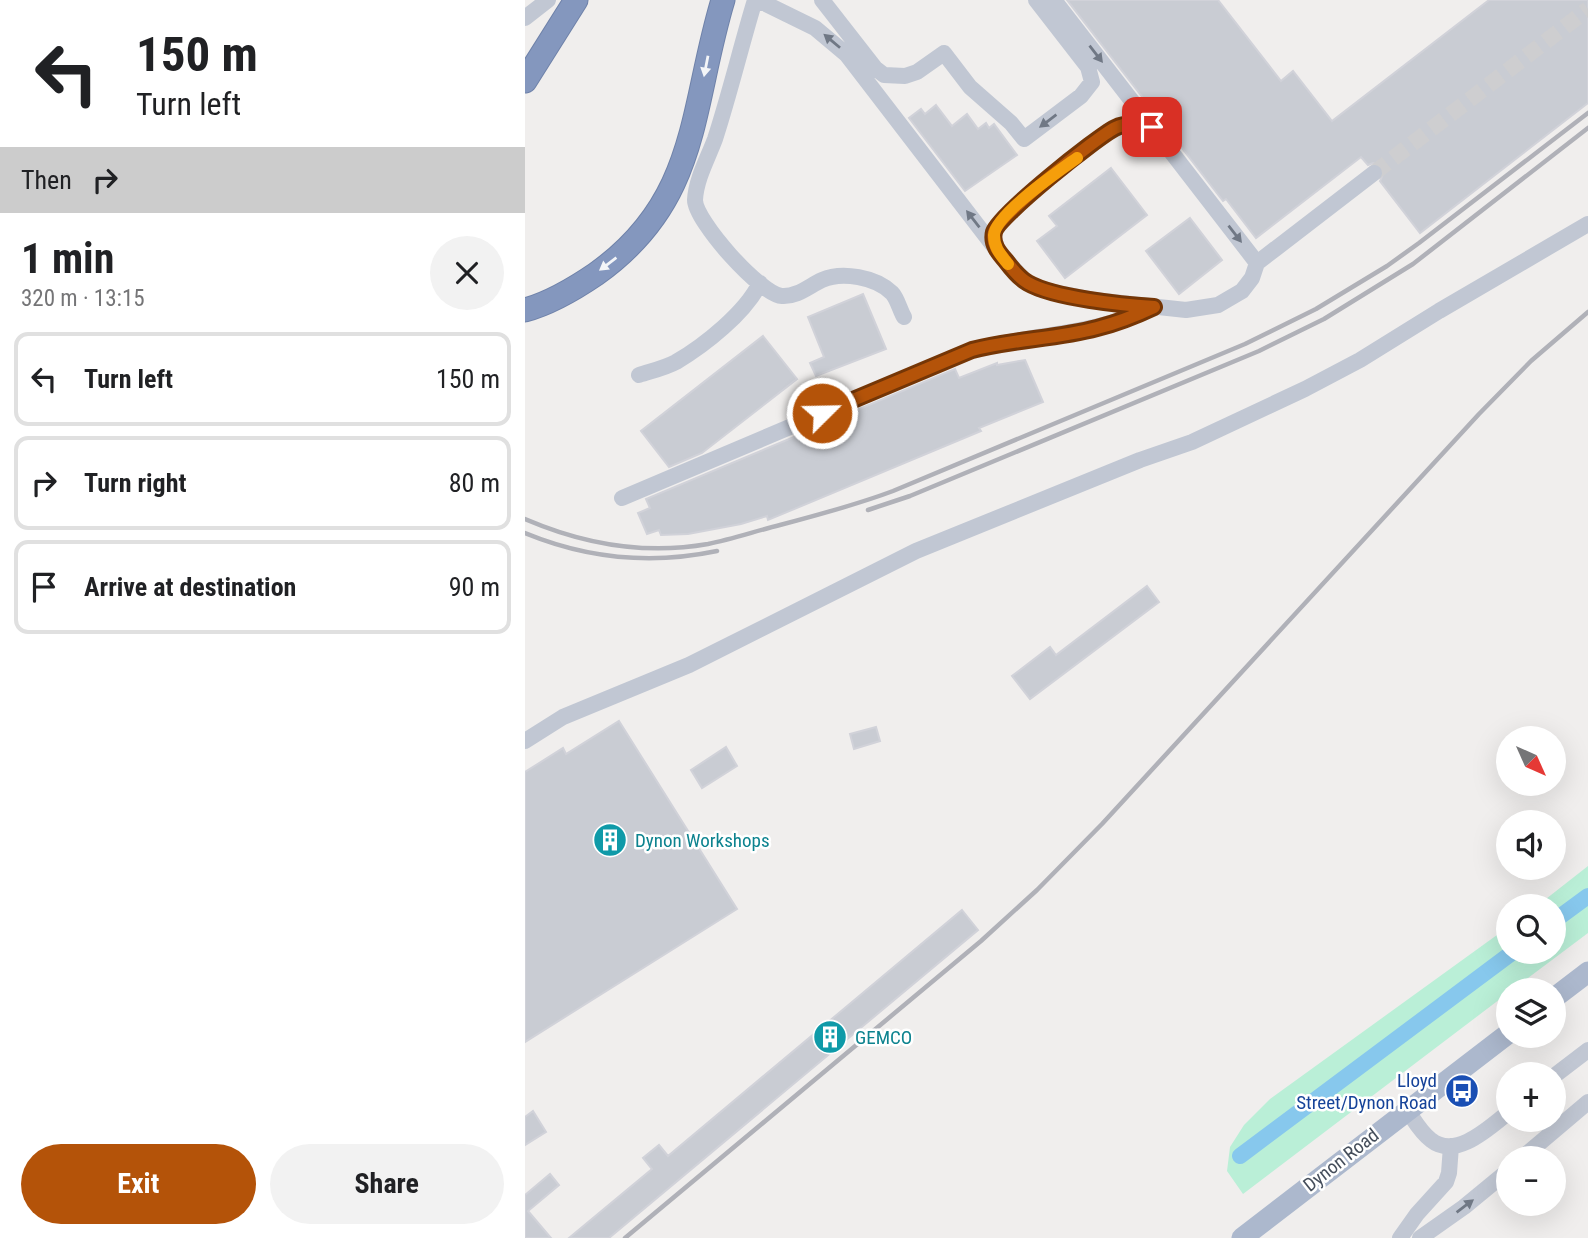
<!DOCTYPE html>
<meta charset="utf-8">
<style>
:root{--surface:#fff;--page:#f2f2f2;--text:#202124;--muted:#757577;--line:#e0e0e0;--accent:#b45309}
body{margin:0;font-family:"Roboto Condensed",sans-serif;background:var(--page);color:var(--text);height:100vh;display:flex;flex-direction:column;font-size:26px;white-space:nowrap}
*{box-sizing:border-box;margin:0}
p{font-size:23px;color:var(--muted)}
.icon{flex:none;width:38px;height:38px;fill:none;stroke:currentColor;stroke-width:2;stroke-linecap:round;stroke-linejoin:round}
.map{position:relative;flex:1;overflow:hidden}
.sheet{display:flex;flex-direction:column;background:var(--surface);width:525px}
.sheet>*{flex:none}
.banner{background:#fff;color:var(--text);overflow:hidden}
.needle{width:46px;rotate:135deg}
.fabs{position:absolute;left:971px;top:726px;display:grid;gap:14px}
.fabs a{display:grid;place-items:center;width:70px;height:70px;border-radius:50%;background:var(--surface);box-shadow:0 7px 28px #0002;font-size:35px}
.pin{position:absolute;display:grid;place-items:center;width:60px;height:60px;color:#fff;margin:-30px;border-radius:14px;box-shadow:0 4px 10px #0006}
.me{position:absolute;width:77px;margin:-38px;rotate:67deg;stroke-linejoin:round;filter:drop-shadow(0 0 5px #0008)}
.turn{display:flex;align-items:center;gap:24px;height:147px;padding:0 21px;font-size:32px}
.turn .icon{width:91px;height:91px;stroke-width:2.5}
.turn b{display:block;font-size:49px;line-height:60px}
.then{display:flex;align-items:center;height:66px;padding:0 21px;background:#0003;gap:14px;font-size:26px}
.round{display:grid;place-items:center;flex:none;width:74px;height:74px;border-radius:37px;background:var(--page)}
.head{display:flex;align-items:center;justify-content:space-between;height:119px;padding:0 21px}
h1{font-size:42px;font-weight:700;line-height:52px}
.cta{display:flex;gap:14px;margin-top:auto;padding:14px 21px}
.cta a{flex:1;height:80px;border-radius:42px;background:var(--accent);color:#fff;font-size:28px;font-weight:700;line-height:80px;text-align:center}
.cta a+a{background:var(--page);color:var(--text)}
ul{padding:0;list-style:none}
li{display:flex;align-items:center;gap:21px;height:94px;margin:0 14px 10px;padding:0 7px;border:4px solid var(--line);border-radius:14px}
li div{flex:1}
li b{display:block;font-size:26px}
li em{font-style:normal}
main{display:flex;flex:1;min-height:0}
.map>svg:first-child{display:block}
.green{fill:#baefd7}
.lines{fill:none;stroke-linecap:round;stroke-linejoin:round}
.canal{stroke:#87c8ed;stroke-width:16}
.building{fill:#c9ccd3;stroke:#d1d2d9;stroke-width:2}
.minor-tunnel{stroke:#ceced0;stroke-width:16;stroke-dasharray:16 8;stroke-linecap:butt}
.highway-casing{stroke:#6f82a9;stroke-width:25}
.minor{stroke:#c1c7d3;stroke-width:16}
.major{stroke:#acb8cd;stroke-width:21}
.highway{stroke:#8497be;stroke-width:23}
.rail{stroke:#b0b1b8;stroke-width:4.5}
.oneway{fill:#707885}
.oneway2{fill:#f3f5f8}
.route-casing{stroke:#753606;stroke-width:18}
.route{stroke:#b45309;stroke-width:12}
.slow{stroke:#f59e0b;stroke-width:12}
.labels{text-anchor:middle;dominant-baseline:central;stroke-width:5;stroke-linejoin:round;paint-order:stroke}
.culture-label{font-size:19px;fill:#0d838f;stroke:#fff;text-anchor:start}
.transit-label{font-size:19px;fill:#164399;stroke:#fff;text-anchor:end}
.street-label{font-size:19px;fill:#454e5b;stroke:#fff}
</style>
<main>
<section class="sheet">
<div class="banner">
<div class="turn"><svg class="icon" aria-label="left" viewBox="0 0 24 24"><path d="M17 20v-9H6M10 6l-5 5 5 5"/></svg><div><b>150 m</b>Turn left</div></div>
<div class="then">Then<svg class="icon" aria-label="right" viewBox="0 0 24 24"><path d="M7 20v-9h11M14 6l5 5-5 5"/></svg></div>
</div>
<div class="head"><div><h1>1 min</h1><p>320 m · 13:15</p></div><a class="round"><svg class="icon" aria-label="close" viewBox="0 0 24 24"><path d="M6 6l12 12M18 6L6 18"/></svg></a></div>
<ul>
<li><svg class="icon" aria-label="left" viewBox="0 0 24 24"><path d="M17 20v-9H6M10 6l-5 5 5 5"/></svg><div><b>Turn left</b></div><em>150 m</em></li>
<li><svg class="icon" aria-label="right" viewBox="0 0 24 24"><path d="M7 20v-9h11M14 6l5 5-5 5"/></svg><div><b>Turn right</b></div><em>80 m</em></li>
<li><svg class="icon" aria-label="arrive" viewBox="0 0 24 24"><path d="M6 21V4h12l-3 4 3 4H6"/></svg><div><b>Arrive at destination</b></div><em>90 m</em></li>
</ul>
<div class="cta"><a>Exit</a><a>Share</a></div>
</section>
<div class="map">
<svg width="1063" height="1238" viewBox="0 0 1063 1238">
<rect width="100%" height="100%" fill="#f0eeed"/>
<!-- green -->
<path class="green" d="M1063,866v67l-76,57h-3l-1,3 -265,201 -16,-23 3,-24 14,-22 26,-26 238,-172 1,25h45v-46h-17z"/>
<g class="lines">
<!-- canal -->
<path class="canal" d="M1029,921l34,-25
M715,1156l273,-204"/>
</g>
<!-- building -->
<path class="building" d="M542,0h151l63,81 12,-10 39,50 157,-121h99v103l-168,130 -40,-52 4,-9 -2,-6 -9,-3 -5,2 -7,-8 -105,81 -30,-39 -3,2z
M411,105l16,21 15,-12 11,15 8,-6 3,5 5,-4 23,31 -52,36 -56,-73 12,-9 4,5z
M586,168l36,47 -82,63 -28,-37 20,-15 -8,-10z
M665,218l32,42 -43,34 -33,-43z
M338,294l23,55 -70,27 -6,-13 14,-6 -16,-40z
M238,336l34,43 -95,74 -33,14 -28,-36z
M500,360l18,42 -64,26 2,3 -213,89 -1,-4 -26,8 -53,10 -27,1 -2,-5 -12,4 -9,-21 12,-5 -4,-9 184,-77 7,8 -4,-10 122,-51 4,9 38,-15v2z
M622,586l12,16 -129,97 -18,-23 38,-29 6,8z
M94,721l118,188 -212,133v-270l38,-24 3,6z
M351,727l4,14 -26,8 -4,-15z
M201,747l11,19 -35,22 -11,-18z
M437,910l16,20 -369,308h-40l83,-69 -9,-11 16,-13 9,11z
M8,1111l13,21 -21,13v-28z
M25,1174l9,11 -31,26 23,27h-26v-43z"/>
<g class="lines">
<!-- minor-tunnel -->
<path class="minor-tunnel" d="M849,173l214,-164"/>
<!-- highway casing -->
<g class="highway-casing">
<path id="highway" d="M0,81l51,-81
M0,310c26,-7 49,-21 71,-36 104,-74 94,-165 127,-274"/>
</g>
<!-- minor -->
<path class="minor" d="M230,0c-14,46 -25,93 -40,139 -7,19 -19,40 -20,61 0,21 66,95 87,96 15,1 27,-10 40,-16 20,-9 54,-3 70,13 5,5 8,17 12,24
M233,0l57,28 31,26 149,194 31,34 13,7 55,11 92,10 32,-5 24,-14 10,-13 5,-15 -203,-263
M297,0l53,68 9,7 21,1 12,-4 27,-19 26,34 41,36 13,16 57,-43 11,-14 -4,-15 -52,-67
M0,18l23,-18
M470,248c0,-5 -2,-12 -1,-16 5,-17 102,-93 120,-103 12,-7 26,-5 38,-3
M732,263l117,-90
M114,375c12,-4 26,-7 37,-13 29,-17 69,-49 84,-79
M97,498l350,-148c60,-16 122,-15 180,-42
M0,741l38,-24 126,-52 227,-114 224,-91 52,-18 113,-53 55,-29 79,-49 149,-87
M1029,1076l34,-26
M882,1110c7,10 14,23 24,30 25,20 59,-13 78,-28
M997,1158l66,-56
M875,1238l17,-24 29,-32 3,-9 2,-27
M895,1238l44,-31 45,-37"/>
<!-- major -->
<path class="major" d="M1029,998l34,-26
M717,1238l267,-205"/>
<!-- highway -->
<use href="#highway" class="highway"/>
<!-- rail -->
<path class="rail" d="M343,510l42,-14 349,-145 65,-32 89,-55 175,-136
M0,519c58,25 120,36 183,25 24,-5 48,-13 72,-19 38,-10 76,-20 113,-34l352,-147 71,-35 71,-43 32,-23 169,-130
M0,533c63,26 125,32 192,18
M100,1238l356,-297 56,-51 65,-66 377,-410 52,-53 57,-49"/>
</g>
<!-- one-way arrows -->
<defs><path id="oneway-solid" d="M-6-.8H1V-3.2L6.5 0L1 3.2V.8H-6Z" transform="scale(1.75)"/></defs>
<g class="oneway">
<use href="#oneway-solid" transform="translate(307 41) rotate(-140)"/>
<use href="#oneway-solid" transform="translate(571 54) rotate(52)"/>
<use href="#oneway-solid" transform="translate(523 121) rotate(143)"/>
<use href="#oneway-solid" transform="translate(448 219) rotate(-128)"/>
<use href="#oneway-solid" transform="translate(710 234) rotate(52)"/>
<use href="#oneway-solid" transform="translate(940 1206) rotate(-37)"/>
</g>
<g class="oneway2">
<use href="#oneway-solid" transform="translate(181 66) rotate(101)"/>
<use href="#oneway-solid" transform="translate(83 264) rotate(143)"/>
</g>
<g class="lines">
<!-- route casing -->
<g class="route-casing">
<path id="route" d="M297,413l150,-63c41,-11 84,-11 125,-22 20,-5 38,-12 57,-21 -31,-2 -100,-9 -126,-24 -9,-5 -16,-14 -22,-22 -7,-8 -15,-17 -12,-29 4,-16 103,-95 121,-104 12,-6 25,-4 37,-1"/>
</g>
<!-- route -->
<use href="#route" class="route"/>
<!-- slow -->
<path class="slow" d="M483,264c-8,-10 -14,-16 -14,-29 1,-20 65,-64 83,-77"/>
</g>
<!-- icons -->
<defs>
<g id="building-disc" transform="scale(1.75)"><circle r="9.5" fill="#0f9aa8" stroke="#fff"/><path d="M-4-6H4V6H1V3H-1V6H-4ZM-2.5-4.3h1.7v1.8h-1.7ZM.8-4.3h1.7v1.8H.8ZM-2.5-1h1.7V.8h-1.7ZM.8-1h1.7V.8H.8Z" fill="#fff"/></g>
<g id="bus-disc" transform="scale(1.75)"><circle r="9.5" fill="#1a4fb4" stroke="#fff"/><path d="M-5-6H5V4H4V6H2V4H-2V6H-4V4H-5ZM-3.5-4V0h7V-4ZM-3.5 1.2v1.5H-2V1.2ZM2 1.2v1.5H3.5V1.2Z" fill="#fff"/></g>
</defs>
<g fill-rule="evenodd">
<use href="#building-disc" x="85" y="840"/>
<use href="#building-disc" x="305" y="1037"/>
<use href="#bus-disc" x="937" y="1091"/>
</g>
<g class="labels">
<!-- culture labels -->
<g class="culture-label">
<text x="110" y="840">Dynon Workshops</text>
<text x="330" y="1037">GEMCO</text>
</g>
<!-- transit labels -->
<g class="transit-label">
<text x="912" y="1080">Lloyd<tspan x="912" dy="22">Street/Dynon Road</tspan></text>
</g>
<!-- street labels -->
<g class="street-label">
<text transform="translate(816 1160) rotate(-38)">Dynon Road</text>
</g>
</g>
</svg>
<div class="fabs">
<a><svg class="needle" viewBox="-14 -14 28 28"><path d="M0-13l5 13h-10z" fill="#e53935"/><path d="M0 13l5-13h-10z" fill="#757577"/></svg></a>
<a><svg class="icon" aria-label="sound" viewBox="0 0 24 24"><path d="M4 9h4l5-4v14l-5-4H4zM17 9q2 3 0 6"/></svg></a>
<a><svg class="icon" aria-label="search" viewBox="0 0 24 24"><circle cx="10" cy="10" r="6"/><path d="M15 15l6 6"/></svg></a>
<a><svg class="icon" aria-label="layers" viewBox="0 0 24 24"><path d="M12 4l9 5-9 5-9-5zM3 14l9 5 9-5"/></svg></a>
<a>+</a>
<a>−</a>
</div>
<div class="pin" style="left:627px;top:127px;background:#d93025"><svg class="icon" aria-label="arrive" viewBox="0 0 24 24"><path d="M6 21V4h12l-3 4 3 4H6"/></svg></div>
<svg class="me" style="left:297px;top:413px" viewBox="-20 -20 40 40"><circle r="17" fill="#b45309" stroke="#fff" stroke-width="3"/><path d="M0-11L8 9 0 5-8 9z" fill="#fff"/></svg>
</div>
</main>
